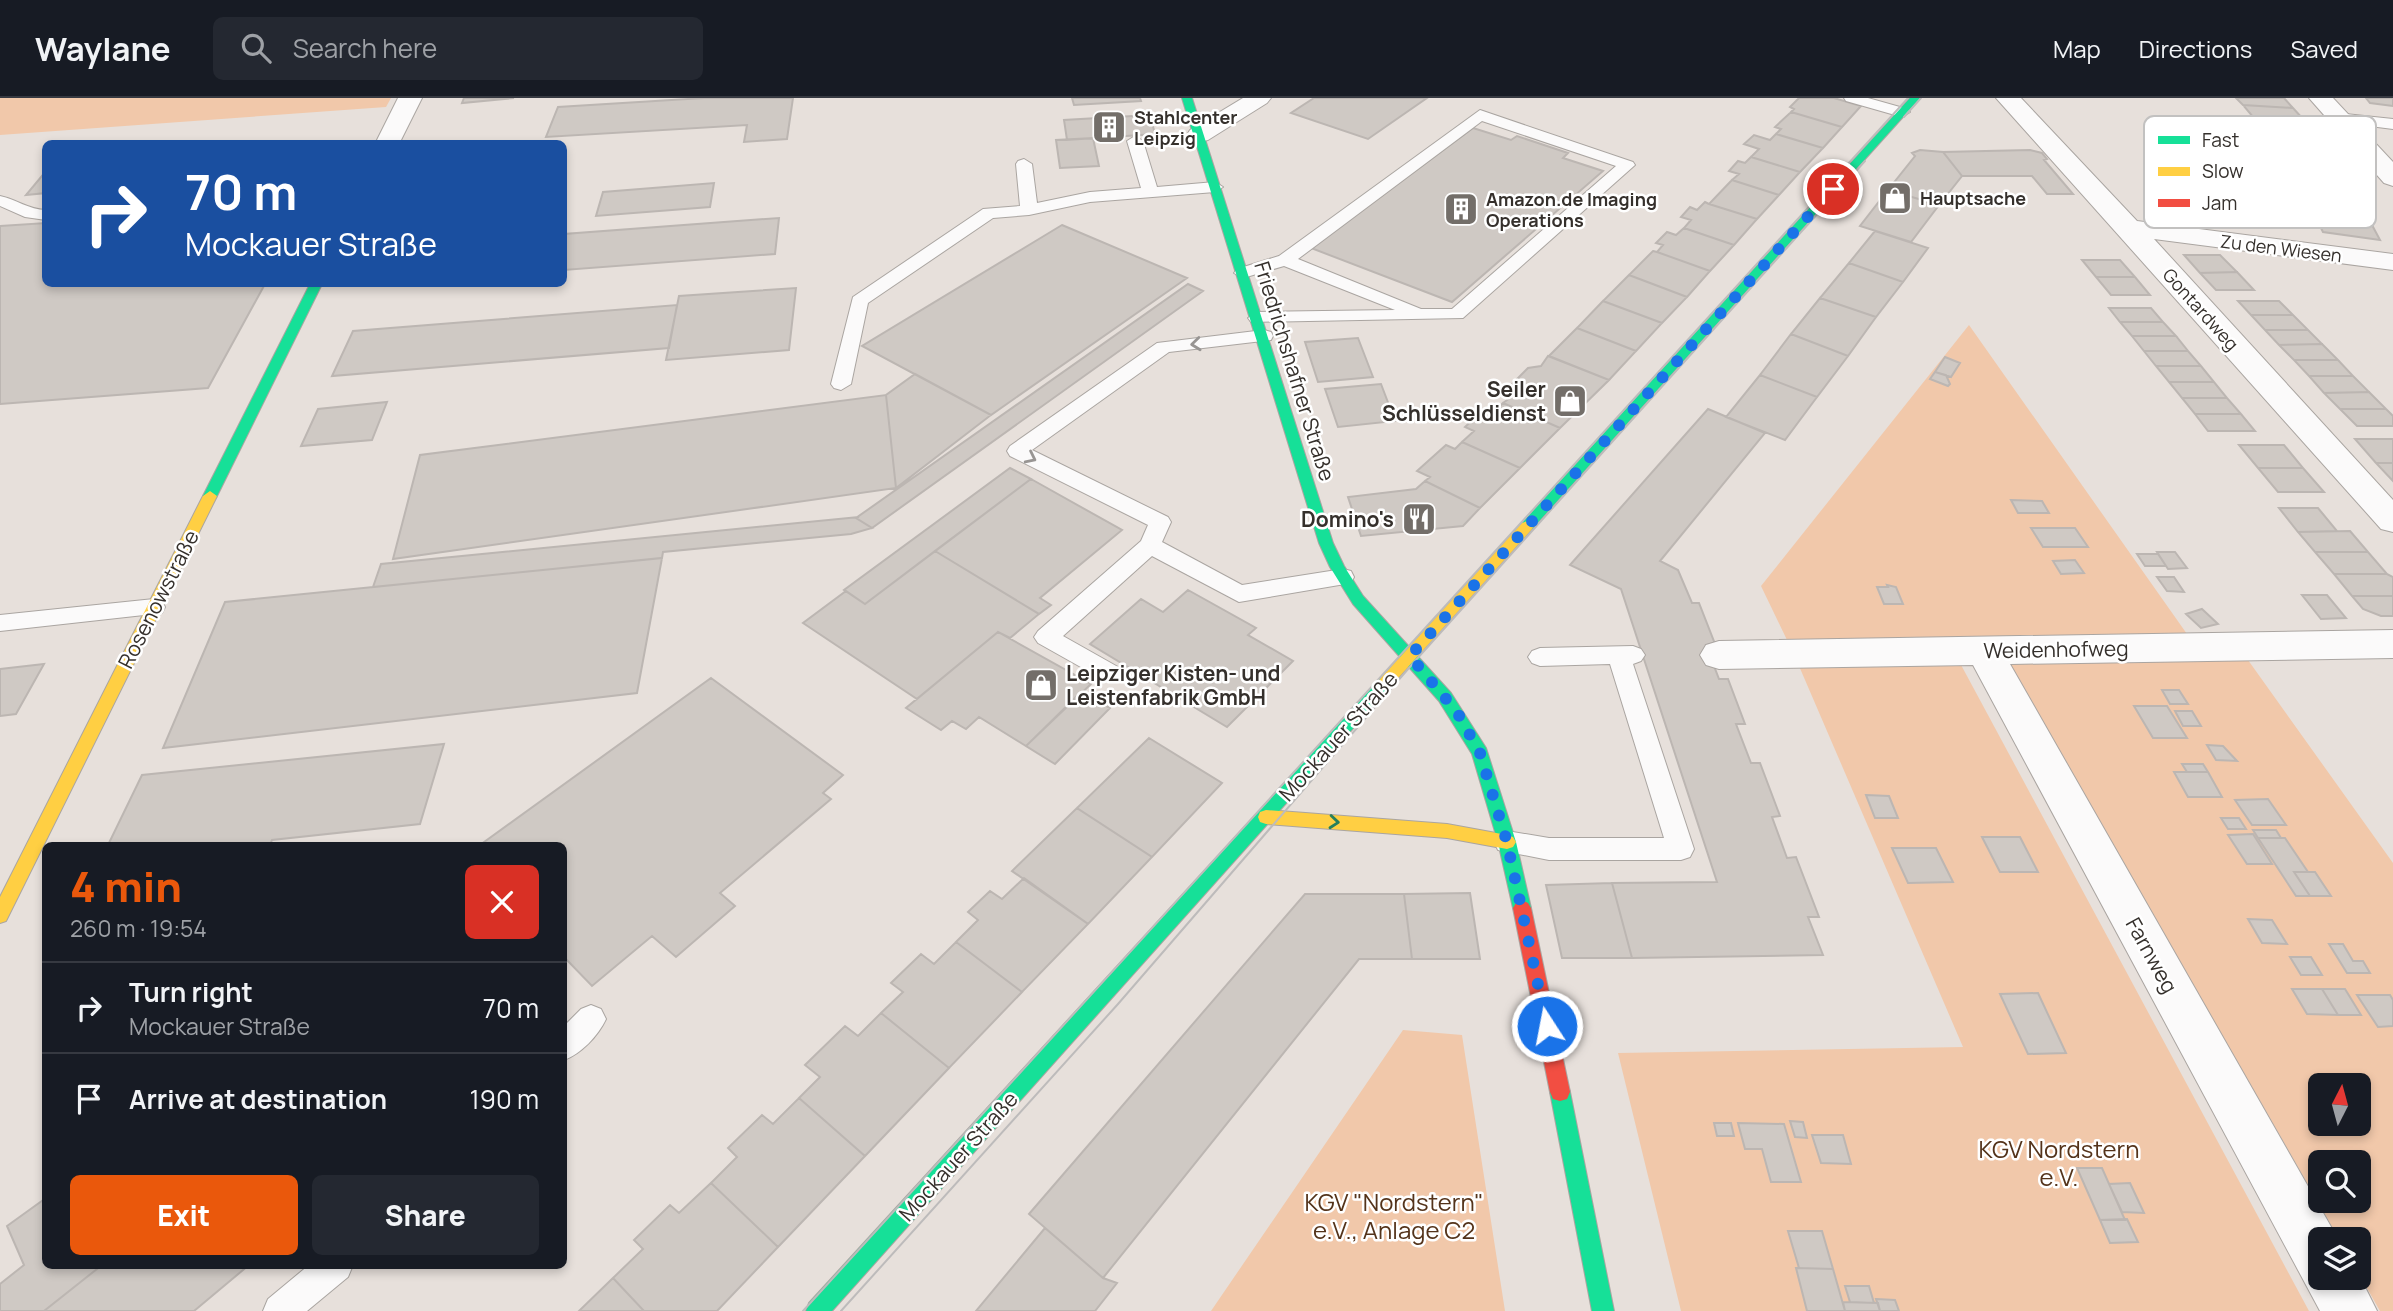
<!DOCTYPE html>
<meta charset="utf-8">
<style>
:root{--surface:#171b24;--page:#242831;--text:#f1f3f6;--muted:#9ea1a6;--line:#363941;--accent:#ea580c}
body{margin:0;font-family:Manrope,sans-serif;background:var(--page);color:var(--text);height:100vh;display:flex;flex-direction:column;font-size:26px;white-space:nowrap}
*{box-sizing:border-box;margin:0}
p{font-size:23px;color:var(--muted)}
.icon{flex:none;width:38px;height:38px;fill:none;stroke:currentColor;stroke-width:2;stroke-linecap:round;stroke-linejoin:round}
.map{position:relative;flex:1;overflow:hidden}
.details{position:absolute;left:42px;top:744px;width:525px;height:427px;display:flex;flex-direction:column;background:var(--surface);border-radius:10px;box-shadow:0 4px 10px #0003}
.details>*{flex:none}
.guide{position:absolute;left:42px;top:42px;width:525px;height:147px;border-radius:10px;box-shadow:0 4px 10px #0003;background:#1a4fa0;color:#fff;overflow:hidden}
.needle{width:46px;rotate:6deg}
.buttons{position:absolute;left:2308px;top:975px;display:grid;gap:14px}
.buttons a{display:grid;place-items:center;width:63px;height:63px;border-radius:10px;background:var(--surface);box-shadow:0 4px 10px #0003;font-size:35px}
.pin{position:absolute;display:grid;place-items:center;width:60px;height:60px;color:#fff;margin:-30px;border:4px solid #fff;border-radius:50%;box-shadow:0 2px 7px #0007}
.me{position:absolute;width:77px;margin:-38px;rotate:349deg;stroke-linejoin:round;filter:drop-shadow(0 0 5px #0008)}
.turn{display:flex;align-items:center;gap:24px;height:147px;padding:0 28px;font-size:32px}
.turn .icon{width:91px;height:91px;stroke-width:2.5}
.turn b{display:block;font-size:49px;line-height:60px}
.round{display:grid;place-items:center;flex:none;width:74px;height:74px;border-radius:10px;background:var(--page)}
.overview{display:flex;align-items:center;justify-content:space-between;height:119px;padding:0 28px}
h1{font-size:42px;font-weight:800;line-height:52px;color:var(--accent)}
.primary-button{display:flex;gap:14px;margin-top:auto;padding:14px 28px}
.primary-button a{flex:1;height:80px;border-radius:10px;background:var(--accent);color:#fff;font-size:28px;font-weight:800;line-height:80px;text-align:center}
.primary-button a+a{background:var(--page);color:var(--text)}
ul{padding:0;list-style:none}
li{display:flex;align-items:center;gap:21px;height:91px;padding:0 28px;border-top:2px solid var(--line)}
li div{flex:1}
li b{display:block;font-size:26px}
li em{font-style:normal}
header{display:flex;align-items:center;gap:42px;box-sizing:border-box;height:98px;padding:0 35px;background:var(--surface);border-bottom:2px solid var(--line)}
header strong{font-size:33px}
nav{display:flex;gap:38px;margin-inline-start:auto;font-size:24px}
.search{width:490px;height:63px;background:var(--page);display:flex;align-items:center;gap:18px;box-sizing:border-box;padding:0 24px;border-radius:10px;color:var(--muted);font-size:26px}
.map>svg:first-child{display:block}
.green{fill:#f1c8aa;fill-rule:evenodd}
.building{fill:#cfc9c4;stroke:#bcb6b2;stroke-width:2}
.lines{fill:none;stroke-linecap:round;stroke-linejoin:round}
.lane-casing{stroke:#aaa5a1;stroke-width:2}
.street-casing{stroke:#aaa5a1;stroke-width:2}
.fast-casing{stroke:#aaa5a1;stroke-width:2}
.slow-casing{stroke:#aaa5a1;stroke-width:2}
.jam-casing{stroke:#aaa5a1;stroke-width:2}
.lane{fill:#fbfafa;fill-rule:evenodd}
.street{fill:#fbfafa;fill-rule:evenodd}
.fast{fill:#16e098;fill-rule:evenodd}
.slow{fill:#ffcf43;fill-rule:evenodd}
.jam{fill:#f24e42;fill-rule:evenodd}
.tram{stroke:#bdbbbb;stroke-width:2}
.oneway{stroke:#989593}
.oneway2{stroke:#277f5d}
.route{stroke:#1a73e8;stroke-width:12;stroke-dasharray:0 21.6}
.labels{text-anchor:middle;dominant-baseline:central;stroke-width:5;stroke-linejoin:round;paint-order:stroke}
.far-poi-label{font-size:18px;font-weight:bold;fill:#35302c;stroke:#fff;text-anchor:start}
.far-street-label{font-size:18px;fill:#35302c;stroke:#fff}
.street-label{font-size:21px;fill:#35302c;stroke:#fff}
.poi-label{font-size:21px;font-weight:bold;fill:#35302c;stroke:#fff;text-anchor:end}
.near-park-label{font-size:24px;fill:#54331a;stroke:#fff}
.key{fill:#fff;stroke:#c2c1c0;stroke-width:2}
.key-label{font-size:19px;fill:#35302c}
</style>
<header>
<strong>Waylane</strong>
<div class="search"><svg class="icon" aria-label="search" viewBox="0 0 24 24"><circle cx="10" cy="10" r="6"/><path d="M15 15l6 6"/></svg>Search here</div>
<nav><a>Map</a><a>Directions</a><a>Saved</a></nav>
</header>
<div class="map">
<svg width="2393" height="1213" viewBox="0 0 2393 1213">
<rect width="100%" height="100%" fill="#e7e0db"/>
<!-- green -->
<path class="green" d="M0,0h391l-5,9 -386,28z
M1969,227l218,309 -400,6 -26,-54z
M2248,562l145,203v448h-13l-21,-37v-35h-20l-331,-577zM2320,987h39v39h-39zM2320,1064h39v38h-39z
M1960,565l349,648h-628l-63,-258 345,-6 -164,-381z
M1403,932l59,5 43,276h-294z"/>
<!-- building -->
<path class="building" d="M464,0h50l-52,5z
M704,0h89l-6,41 -43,3 3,-17 -201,12 12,-30z
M1072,0h68l1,3 -67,4z
M1314,0h113l-59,41 -77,-26z
M1799,0h35l27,8 -19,21 -51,-15 3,-3 -4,-2z
M2236,0h48l9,10 -50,-3z
M2366,0h27v8l-23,-3z
M2243,7l50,3 10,11 -50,-2z
M1791,14l51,15 -19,21 -47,-14 5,-5 -6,-2z
M1150,17l5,19 -88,6 -3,-20z
M1473,30l38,12 6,-4 51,17 -5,5 40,13 -151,131 -141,-54z
M1776,36l47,14 -23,24 -49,-15 8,-8 -15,-5 10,-9 16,5z
M1093,40l6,28 -39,2 -4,-28z
M1920,52l23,2 19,24 -23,29 -51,-15 27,-34 -3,-3z
M2030,52l12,3 5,6 -3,1 29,34h-26l-15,-18h-70l-19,-24z
M1751,59l49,15 -21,23 -47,-15 7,-6 -10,-3 9,-10 7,2z
M46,73v22l-20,2z
M1732,82l47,15 -22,24 -48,-15z
M714,85l-4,24 -114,9 7,-24z
M1888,92l51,15 -28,37 -51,-16z
M1705,104l4,2 48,15 -23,26 -50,-17 7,-8 -10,-3 9,-10 7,3z
M779,120l-4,36 -211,16v-36z
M2316,120l56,7 8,15 -57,-8z
M46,125v61h219l-57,104 -208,16v-178z
M1062,127l125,53 -196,137 -129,-69z
M1684,130l50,17 -24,26 -53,-19 6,-7 -7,-2 11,-11 9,3z
M1875,133l53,17 -25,34 -54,-19z
M1653,153l4,1 53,19 -23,26 -58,-22z
M2184,157h36l17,17 -37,1z
M2082,162h38l15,17h-39z
M1849,165l54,19 -27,35 -56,-19z
M2237,174l17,18h-38l-16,-17z
M1629,177l58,22 -25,26 -59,-22z
M2096,179h39l15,18h-39z
M1188,186l15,7 -331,237 -16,-10z
M796,190l-7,62 -123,10 13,-64z
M1820,200l56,19 -28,39 -57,-22z
M1603,203l59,22 -26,28 -59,-23z
M2238,203h41l14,14h-42z
M677,207l-8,43 -337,28 21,-45z
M2109,210h42l12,14h-43z
M2251,217h42l15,15h-43z
M2120,224h43l13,14h-44z
M1577,230l59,23 -27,29 -60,-24z
M2265,232h43l14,14 -43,1z
M1791,236l57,22 -31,41 -57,-22z
M2132,238h44l12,15h-44z
M1358,240l15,39 -55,5 -13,-40z
M2322,246l16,16h-44l-15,-15z
M2144,253h44l13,15h-45z
M1548,258l61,24 -49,48 -57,-25 11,-8 -2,-11 16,-16 13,-2z
M1945,259l15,6 -9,14 -16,-5z
M2294,262h44l15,16h-44z
M2156,268h45l13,16h-45z
M1935,274l11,3 4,9 -2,2 -18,-7z
M915,276l76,41 -95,73 -10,-93z
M1760,277l57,22 -32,43 -59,-23z
M2309,278h44l16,16 -45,1z
M2169,284h45l13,16h-45z
M1381,286l14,37 -57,6 -13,-38z
M2369,294l17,17h-46l-16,-16z
M886,297l10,93 -503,71 27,-104z
M2182,300h45l14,16h-46z
M387,304l-15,38 -71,6 17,-37z
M1503,305l57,25 -40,40 -58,-26 12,-11 -9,-4 14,-13 8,4z
M1708,311l57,24 -105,128 18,9 14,33h7l16,41 -9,1 13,34h9l17,45h-9l15,39h9l20,53 -8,1 15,41 9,-1 23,60h-11l15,38 -191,3 -20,-75 105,-1 -96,-293 -51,-24z
M2340,311h46l7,7v10h-36z
M2195,316h46l14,17h-47z
M2355,341h38v24h-17z
M1462,344l58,26 -40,40 -55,-27 5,-4 -13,-6 29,-26 9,4z
M2239,347h45l19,23h-45z
M2376,365h17v18z
M1010,370l21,11 -166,125 -21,-14z
M2258,370h45l21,24h-46z
M1031,381l91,51 -82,68 11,7 -12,9 -104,-63z
M1425,383l55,27 -17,18 -102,10 -13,-39 68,-8z
M2011,402l31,1 7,12h-31z
M2279,410h39l19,23 -39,1z
M859,419l-3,1 16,10 -21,6 -188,18 -1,6 -289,29 8,-23z
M2031,430h44l13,19h-45z
M2350,433l18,21h-53l-17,-20z
M935,453l104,63 -29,24 -12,-6 -81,67 -114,-76 43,-32 19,13z
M2157,454h18l12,16 -19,1z
M2315,454h53l19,22h-53z
M2137,456h21l8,12h-21z
M662,460l-25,135 -474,55 62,-146z
M2075,462l9,13 -23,1 -8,-13z
M2334,476h53l6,3v19h-41z
M2157,479h17l10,15 -17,-1z
M1887,487l9,2 7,17h-19l-7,-17h11z
M1188,492l68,38 -8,7 45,26 -66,66 -137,-83 51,-45 22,13z
M2302,497h25l19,23 -25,1z
M2352,498h41v20h-12l-18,-7z
M2202,511l16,15 -17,4 -15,-14z
M998,534l93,52 -65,62 -47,-29 -13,12 -14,-8 -11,9 -35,-22z
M44,566l-28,50 -16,2v-47z
M711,580l132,97 -20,18 8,6 -111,94 15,13 -59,51 -24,-21 -60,50 -28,-29v-112h-84z
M2162,592h17l9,14h-18z
M1081,594l29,16 -55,56 -29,-18z
M2134,608h33l20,32h-34z
M2175,613h17l9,15h-18z
M1149,640l73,45 -70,74 -75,-49z
M444,646l-24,80 -148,16 -2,5h-162l34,-70z
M2207,647l16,1 14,15 -21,-1z
M2182,666h21l5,8h-21z
M2174,674h34l14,25h-34z
M1866,697l23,1 9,22h-23z
M2268,701l18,26h-34l-17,-25z
M1077,710l75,49 -64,67 -76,-53z
M2221,720h18l7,11h-18z
M2253,732h23l5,8h-23z
M2253,736l19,30h-25l-19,-29z
M1982,739h38l18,35h-38z
M2258,740h27l23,34h-14l16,24h-14z
M1892,750h44l17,34 -45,1z
M2294,774h21l16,24h-21z
M1024,780l64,46 -66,68 -66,-50 22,-22 -10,-8 22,-21 12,8z
M1612,785l20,75h-70l-16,-73z
M1470,795l10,66h-68l-8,-65z
M1305,796h99l8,65h-53l-256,319 -74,-64z
M2248,821l24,1 15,24 -25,-1z
M956,844l66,50 -73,76 -68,-55 22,-21 -12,-9 30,-29 13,10z
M2329,846h14l10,17h10l7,12h-23z
M2290,859h21l11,18h-21z
M2292,891h30l16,26 -31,-1z
M2322,891h23l16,26h-23z
M2038,895l28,60 -38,1 -28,-60z
M2357,897h33l3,5v26l-15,1z
M881,915l68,55 -84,88 -66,-58 21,-21 -15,-12 40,-39 13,10z
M799,1000l66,58 -87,91 -67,-64 26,-26 -9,-9 34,-33 11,9z
M1790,1023l13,1 4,16 -12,-1z
M1714,1025h17l3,13h-17z
M1738,1025l46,1 17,58h-30l-9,-33h-17z
M1812,1037h31l8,29 -30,-1z
M2077,1070h25l23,52h-25z
M711,1085l67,64 -61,64h-73l-31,-33 30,-29 -9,-9 36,-35 9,8z
M2130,1085l14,30 -22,-1 -13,-28z
M46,1100v67h56l-58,46h-44v-27l24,-19 -17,-39z
M2127,1121l11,23 -28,1 -10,-23z
M1045,1130l58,50 14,5 -22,28h-119z
M1788,1133h34l11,38 -34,-1z
M102,1167h147l-55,46h-150z
M1796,1170l37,1 12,42h-38z
M613,1180l31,33h-65z
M1845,1188h24l5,17 -24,-1z
M1876,1201l19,1 4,11h-19z
M1843,1204l35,1 2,8h-35z"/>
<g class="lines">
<!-- lane casing -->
<g class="lane-casing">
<path id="lane" d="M1844,0h24l39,11 3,3 -8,5 -56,-16z
M1480,12l153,52 2,3 -172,153 -212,4 -3,-4 9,-6 138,-2 -111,-44 -41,12 -9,-5 3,-4 42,-13zM1482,23l134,45 -164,143h-31l-123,-50z
M2336,15l57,6v10l-62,-8 -3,-3z
M1135,38l8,5 14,46 58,-5 8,5 -8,5 -125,10 -61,13 -36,3 -125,85 -17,81 -10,6 -7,-2 -3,-4 22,-87 130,-88 37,-3 -4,-42 2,-3 6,-2 8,5 5,39 53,-11 51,-4 -14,-47z
M0,98c16,3 29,14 46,14v10l-21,-3 -25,-11z
M1264,232l7,2 2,4 -2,4 -102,12 -137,98 136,67 3,5 -9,20 80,43 101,-16 8,2 3,6 -3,6 -112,19 -87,-46 -89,80 55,31 4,6 -4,6 -8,3 -8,-3 -64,-36 -4,-6 4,-6 103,-90 7,-16 -138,-69 -3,-5 3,-5 147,-103z
M154,501l8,2 3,6 -3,6 -162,18v-16z
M1633,548l8,3 4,6 -4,6 -8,3 61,185 -4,8 -9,3h-132l-51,-10 -4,-8 4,-8 9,-3 42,7h115l-54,-174 -70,2 -8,-3 -4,-6 4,-6 8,-3z
M591,907l10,4 5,10c-8,17 -25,35 -42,41v-34l17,-17z
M309,1167h44l-5,12 -41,34h-44l5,-12z"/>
</g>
<!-- street casing -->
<g class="street-casing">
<path id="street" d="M398,0h24l-23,46h-24z
M1243,0h28l-4,5 -59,37 -9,2 -9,-2 -3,-5 3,-5z
M1996,0h25l116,123 256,33v16l-239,-31 239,261v32l-12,-3z
M2309,0h24l60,64v24l-9,-3z
M2393,532v28l-383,6 328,575h-18v39h39v-3l18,36h-57l-347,-646 -254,4 -13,-4 -6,-10 6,-10 13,-4z"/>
</g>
<!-- fast casing -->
<g class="fast-casing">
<path id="fast" d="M1182,0h10l141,445 11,23 19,30 88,97 35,55 30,94 15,66 -3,5 -6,3 -6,-3 -3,-5 -15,-66 -26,-88 -33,-53 -86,-97 -23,-37 -11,-24z
M1910,0h10l-388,431h-10l-2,-3 2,-3z
M310,186h12l-105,212 -2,3h-10l-2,-3z
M1385,579l5,2 3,4 -3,4 -558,624h-26l3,-8 571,-624z
M1560,985l7,2 3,7 44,219h-22l-42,-219 3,-7z"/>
</g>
<!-- slow casing -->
<g class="slow-casing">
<path id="slow" d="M210,393l7,5 -211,425 -6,2v-26l203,-401z
M1527,423l7,5 -2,3 -142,158h-10l-3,-4 3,-4 142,-156z
M1266,712l181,14 60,11 6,2 3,5 -3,5 -6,2 -60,-11 -181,-14 -6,-2 -2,-5 2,-5z"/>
</g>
<!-- jam casing -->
<g class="jam-casing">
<path id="jam" d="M1522,802l6,3 3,5 39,184 -3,7 -7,2 -7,-2 -3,-7 -37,-184 3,-5z"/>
</g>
<!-- lane -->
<use href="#lane" class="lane"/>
<!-- street -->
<use href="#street" class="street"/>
<!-- fast -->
<use href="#fast" class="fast"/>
<!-- slow -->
<use href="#slow" class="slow"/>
<!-- jam -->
<use href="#jam" class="jam"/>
<!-- tram -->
<path class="tram" d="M1904,19l17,-19
M803,1213l1105,-1213
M841,1213l277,-307 297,-343 450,-500"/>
</g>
<!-- one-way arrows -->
<defs><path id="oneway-chevron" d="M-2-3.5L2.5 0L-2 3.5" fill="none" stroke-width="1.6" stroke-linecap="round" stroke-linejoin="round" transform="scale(1.75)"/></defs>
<g class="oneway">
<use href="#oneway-chevron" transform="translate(1196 246) rotate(174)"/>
<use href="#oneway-chevron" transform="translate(1031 360) rotate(26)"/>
</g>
<use class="oneway2" href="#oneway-chevron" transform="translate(1334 724) rotate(5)"/>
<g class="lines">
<!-- route -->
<path class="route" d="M1547,928l-40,-184 -27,-89 -23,-41 -47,-56 423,-467"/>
</g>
<!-- icons -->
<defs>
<g id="building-square" transform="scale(1.75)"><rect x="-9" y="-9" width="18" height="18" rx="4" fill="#736e69" stroke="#fff"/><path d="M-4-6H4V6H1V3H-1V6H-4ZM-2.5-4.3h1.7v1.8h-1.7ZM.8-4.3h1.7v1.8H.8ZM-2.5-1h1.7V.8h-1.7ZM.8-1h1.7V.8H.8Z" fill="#fff"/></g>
<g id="shop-square" transform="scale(1.75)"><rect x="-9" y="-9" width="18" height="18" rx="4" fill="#736e69" stroke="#fff"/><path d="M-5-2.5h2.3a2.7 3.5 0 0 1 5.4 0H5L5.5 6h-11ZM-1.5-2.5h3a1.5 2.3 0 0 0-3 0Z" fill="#fff"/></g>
<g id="restaurant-square" transform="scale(1.75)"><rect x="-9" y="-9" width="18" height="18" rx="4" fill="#736e69" stroke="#fff"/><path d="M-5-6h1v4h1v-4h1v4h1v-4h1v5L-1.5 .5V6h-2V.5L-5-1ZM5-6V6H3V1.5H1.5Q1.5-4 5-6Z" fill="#fff"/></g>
</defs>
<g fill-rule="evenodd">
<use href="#building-square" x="1109" y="29"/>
<use href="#shop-square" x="1895" y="100"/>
<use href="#building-square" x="1461" y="111"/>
<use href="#shop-square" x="1570" y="303"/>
<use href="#restaurant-square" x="1419" y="421"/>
<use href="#shop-square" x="1041" y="587"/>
</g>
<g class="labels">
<!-- far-poi labels -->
<g class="far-poi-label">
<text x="1134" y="19">Stahlcenter<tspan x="1134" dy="21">Leipzig</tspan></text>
<text x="1920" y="100">Hauptsache</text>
<text x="1486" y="101">Amazon.de Imaging<tspan x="1486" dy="21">Operations</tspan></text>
</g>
<!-- far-street labels -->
<g class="far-street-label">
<text transform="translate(2281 150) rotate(7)">Zu den Wiesen</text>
<text transform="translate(2201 211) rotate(48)">Gontardweg</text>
</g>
<!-- street labels -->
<g class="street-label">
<text transform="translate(1295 273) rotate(73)">Friedrichshafner Straße</text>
<text transform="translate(158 501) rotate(-63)">Rosenowstraße</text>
<text transform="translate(2056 551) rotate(-1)">Weidenhofweg</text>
<text transform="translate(1338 638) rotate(-48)">Mockauer Straße</text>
<text transform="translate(2152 857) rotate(61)">Farnweg</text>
<text transform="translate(958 1058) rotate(-48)">Mockauer Straße</text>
</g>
<!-- poi labels -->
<g class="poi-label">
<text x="1546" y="291">Seiler<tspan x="1546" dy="24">Schlüsseldienst</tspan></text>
<text x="1394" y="421">Domino's</text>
<text x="1066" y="575" text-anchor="start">Leipziger Kisten- und<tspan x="1066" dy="24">Leistenfabrik GmbH</tspan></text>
</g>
<!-- near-park labels -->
<g class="near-park-label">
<text x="2059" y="1050">KGV Nordstern<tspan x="2059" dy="28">e.V.</tspan></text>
<text x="1394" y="1103">KGV "Nordstern"<tspan x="1394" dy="28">e.V., Anlage C2</tspan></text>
</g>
</g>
<!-- legend -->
<rect x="2144" y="18" width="232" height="112" rx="10" class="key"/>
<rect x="2158" y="38" width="32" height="8" fill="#16e098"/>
<rect x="2158" y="69" width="32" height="9" fill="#ffcf43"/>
<rect x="2158" y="101" width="32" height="8" fill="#f24e42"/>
<g class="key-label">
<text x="2202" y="49">Fast</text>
<text x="2202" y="80">Slow</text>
<text x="2202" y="112">Jam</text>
</g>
</svg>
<div class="buttons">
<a><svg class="needle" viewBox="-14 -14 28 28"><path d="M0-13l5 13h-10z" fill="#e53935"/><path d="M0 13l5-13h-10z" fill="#9ea1a6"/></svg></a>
<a><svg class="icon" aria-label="search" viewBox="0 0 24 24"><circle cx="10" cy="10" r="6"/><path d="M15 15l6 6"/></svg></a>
<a><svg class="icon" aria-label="layers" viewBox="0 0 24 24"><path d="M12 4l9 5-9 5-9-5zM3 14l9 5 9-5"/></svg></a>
</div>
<div class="pin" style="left:1833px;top:91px;background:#d93025"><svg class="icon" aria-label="arrive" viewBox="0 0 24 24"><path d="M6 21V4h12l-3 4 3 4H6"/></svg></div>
<svg class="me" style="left:1547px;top:928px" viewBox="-20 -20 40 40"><circle r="17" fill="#1a73e8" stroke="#fff" stroke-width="3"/><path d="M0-11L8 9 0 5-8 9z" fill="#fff"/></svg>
<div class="guide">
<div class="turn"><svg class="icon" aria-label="right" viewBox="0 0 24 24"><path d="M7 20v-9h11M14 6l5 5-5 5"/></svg><div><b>70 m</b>Mockauer Straße</div></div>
</div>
<section class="details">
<div class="overview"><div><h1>4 min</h1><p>260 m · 19:54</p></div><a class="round" style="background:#d93025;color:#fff"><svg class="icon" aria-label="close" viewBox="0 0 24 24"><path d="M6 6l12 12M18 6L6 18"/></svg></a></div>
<ul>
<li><svg class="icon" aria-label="right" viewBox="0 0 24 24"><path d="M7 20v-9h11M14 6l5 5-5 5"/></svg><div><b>Turn right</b><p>Mockauer Straße</p></div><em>70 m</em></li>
<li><svg class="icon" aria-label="arrive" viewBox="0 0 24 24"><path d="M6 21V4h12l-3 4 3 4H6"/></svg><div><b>Arrive at destination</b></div><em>190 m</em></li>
</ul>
<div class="primary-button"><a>Exit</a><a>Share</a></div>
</section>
</div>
